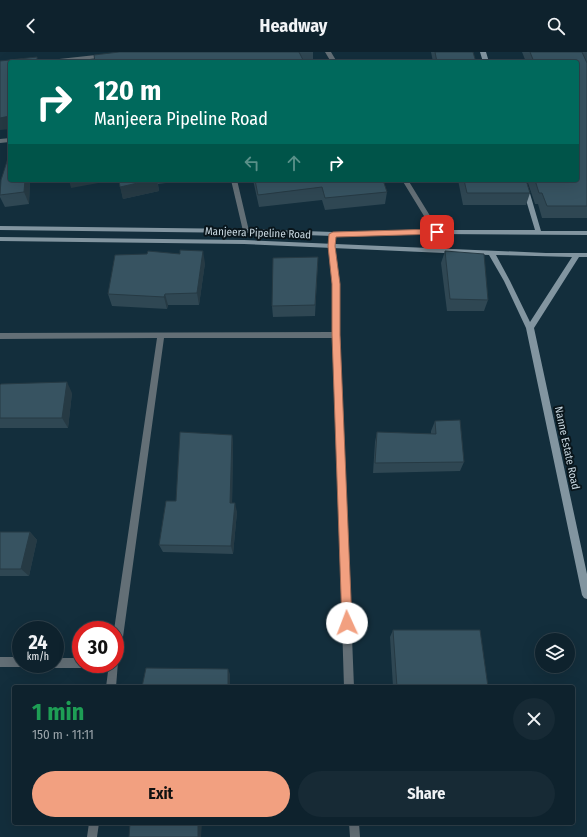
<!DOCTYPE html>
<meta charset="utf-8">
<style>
:root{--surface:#0e222d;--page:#172a35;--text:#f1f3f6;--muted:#9ba4aa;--line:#2e3f49;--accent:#f2a080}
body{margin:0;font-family:"Fira Sans Condensed",sans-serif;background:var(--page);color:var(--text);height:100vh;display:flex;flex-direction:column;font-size:15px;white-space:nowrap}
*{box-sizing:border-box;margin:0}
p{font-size:13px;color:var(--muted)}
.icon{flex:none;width:22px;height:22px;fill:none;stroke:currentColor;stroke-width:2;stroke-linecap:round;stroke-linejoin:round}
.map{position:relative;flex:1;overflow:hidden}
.panel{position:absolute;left:12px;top:633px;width:563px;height:140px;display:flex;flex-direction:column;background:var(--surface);border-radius:4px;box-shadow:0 4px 16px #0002,0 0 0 1px var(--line)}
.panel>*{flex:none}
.banner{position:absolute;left:8px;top:8px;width:571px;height:122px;border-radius:4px;box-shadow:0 4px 16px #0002,0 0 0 1px var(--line);background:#00695c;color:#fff;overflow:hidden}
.fabs{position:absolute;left:535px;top:581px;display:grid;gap:8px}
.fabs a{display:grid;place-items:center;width:40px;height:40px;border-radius:50%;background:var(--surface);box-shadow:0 4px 16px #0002,0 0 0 1px var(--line);font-size:20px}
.speed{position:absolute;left:12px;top:569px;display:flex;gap:8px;font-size:20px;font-weight:700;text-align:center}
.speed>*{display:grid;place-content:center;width:52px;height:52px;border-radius:50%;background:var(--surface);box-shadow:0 4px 16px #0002,0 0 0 1px var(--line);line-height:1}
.speed small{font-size:10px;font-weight:400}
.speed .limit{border:6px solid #d22;background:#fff;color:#111}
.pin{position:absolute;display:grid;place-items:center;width:34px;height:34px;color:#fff;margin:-17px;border-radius:8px;box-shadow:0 2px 6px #0006}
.me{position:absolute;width:44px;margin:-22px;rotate:358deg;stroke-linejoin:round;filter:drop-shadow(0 0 3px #0008)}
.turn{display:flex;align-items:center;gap:14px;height:84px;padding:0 20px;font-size:18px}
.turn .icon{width:52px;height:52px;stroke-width:2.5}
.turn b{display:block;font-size:28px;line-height:34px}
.lanes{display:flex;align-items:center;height:38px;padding:0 20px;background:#0003;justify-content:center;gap:20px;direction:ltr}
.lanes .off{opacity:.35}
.round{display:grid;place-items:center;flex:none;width:42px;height:42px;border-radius:21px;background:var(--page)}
.headline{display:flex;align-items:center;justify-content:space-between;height:68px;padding:0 20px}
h1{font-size:24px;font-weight:700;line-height:30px;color:#1e9e55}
.primary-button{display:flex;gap:8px;margin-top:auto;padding:8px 20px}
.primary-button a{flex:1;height:46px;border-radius:24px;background:var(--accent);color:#111;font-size:16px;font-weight:700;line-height:46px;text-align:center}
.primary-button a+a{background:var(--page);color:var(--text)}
header{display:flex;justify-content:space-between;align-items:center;height:52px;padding:0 20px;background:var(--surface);font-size:18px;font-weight:700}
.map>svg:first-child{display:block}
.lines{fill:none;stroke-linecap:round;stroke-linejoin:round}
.street{fill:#636f76;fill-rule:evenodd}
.secondary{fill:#8295a0;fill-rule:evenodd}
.wall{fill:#2f4753}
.shaded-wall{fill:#263a44}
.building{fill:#375361;stroke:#263a44}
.route{fill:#f2a080;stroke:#9d6853}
.labels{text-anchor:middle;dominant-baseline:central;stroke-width:4;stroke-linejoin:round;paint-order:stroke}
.street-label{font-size:11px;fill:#c9d8e1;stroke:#09151b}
</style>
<header><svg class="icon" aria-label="back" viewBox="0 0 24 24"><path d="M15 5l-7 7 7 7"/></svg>Headway<svg class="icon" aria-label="search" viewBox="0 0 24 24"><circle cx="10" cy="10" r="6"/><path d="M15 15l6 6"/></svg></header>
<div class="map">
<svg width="587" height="785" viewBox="0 0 587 785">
<rect width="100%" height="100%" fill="#132e3c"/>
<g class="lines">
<!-- street -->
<path class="street" d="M325,0h6l6,10h-6z
M105,2l3,2 -1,1 -43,5h-17l3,-2z
M10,86v4l-10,1v-4z
M231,128h6l12,51 -1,2h-4l-1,-2z
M402,128h6l32,52 -1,2h-4z
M331,180h4l1,2 -2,12 5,38 1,51 14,352h-10l-11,-349h-169l-44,321 -2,3 -2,25h-10l3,-23h6l-1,-34 43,-292 -157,1v-6l332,-1 1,-48 -5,-38z
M0,605h21v7h4l-4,3h-21z
M55,606h26v6h4l-1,2 -3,2h-26l-3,-2 -1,-2h4z
M89,771h10l-2,14h-10z
M349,771h10l1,14h-10z"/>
<!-- secondary -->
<path class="secondary" d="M480,0h6l3,10h-6z
M520,128h6l15,51h46v4l-150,-1 -104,2 -87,-3 -246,-3v-4l246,3 87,3 104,-2h98z
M0,185l244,3 302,13h41v4h-8l-45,71 53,246v25l-3,-1 -2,-3 -56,-267 -22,-47 -15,-26 -245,-11 -244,-3zM496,203l76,2 -42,65 -20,-41z"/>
</g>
<!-- wall -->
<path class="wall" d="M119,0h194v8l-9,1z
M431,0h42l3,10h-43z
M522,0h65v166h-45l-4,-14h-3l-8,-24h50v-118h-51z
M10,128h20l-1,24 -24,3 -5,-10v-9z
M119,128h71l-32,4 1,7 -36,8z
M253,128h130l4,12 -2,12 -60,6 -3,-10 -63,7z
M458,128h68l4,13 -4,12h-63z
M445,199l43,49 -4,11h-37l-6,-48z
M318,205l-3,59 -42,1 -1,-11z
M205,211l-6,42h-31l-1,4 -55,-3 -4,-12z
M0,333l72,8 -4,35h-68z
M435,369l29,41 -4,9 -87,2 2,-31 2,-10 54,2v-3z
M232,383l1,10 -1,58 5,9 -4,42 -70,-2 -4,-7 17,-44z
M0,480h30l7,8 -8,36h-29z
M393,578l95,57h-95l-3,-50z"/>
<!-- shaded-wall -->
<path class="shaded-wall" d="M10,64v13l-10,1v-12z
M25,128h5l-1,24 -5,-12z
M69,128h46l-44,8z
M151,128h6l2,11 -36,8 -3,-12z
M203,199l2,12 -6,42 -2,-12z
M165,242l3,11 -1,4 -3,-12z
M67,330l5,11 -4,35 -6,-10z
M232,383l1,10 -1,67 -2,-9z
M235,451l2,9 -4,42 -2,-8z
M30,480l7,8 -8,36 -8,-7z
M228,617l2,5v13h-2z
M198,771h4l-1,14h-3z"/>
<!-- building -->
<path class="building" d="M119,0h180l5,10h-209l-1,-7z
M435,0h38l3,10h-39z
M530,0h52l5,11v143h-40l-5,-13h-3l-4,-13h42v-118h-43z
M37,5v5h-27v54l-10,2v-57z
M10,100v28h15l-1,12 -24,3 1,-15z
M119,128h32l-31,7z
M255,128h128l4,12 -62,6 -3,-11 -64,8z
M464,128h62l4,13h-63z
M180,198l23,1 -6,42 -32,1 -1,3 -56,-3 7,-39 32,-1 1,-3 32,3z
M445,199l39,3 4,46 -38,-1z
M318,205l-3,48 -43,1 1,-48z
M67,330l-5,36h-62v-33l1,-1z
M460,368l4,42 -89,1 2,-31 59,2 -1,-13z
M180,380l52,3 -2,68h5l-4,43 -72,-1 7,-44h10z
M0,480h30l-9,37h-21z
M393,578h87l8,57h-91z
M146,616l82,1v18h-86z
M130,771h68v14h-69z"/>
<!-- route -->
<path class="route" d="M437,177l4,3 -4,2 -101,3 -1,9 5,38v51l12,288 -1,4 -4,1 -4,-1 -1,-4 -10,-288v-51l-4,-38 1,-12 4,-2z"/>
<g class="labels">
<!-- street labels -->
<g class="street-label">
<text transform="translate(258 181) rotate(2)">Manjeera Pipeline Road</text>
<text transform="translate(567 396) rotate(78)">Nanne Estate Road</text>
</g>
</g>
</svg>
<div class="fabs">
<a><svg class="icon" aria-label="layers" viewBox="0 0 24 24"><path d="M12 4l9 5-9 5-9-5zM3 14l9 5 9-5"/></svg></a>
</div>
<div class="speed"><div>24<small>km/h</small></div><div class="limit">30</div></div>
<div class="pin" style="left:437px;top:180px;background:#d93025"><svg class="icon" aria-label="arrive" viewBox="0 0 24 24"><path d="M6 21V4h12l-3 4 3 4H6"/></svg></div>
<svg class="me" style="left:347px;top:571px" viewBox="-20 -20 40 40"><circle r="19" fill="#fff"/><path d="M0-13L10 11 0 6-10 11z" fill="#f2a080"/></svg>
<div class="banner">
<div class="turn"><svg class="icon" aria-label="right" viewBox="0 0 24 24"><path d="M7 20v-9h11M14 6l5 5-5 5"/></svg><div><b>120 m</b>Manjeera Pipeline Road</div></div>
<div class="lanes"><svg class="icon off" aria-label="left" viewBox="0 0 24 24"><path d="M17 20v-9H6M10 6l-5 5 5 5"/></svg><svg class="icon off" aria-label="ahead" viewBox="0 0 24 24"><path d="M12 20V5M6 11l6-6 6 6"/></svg><svg class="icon" aria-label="right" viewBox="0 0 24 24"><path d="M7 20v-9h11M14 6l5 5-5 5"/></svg></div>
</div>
<section class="panel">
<div class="headline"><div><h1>1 min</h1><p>150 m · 11:11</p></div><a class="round"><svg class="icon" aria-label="close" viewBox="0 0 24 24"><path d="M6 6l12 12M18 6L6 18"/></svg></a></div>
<div class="primary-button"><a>Exit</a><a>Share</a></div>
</section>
</div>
